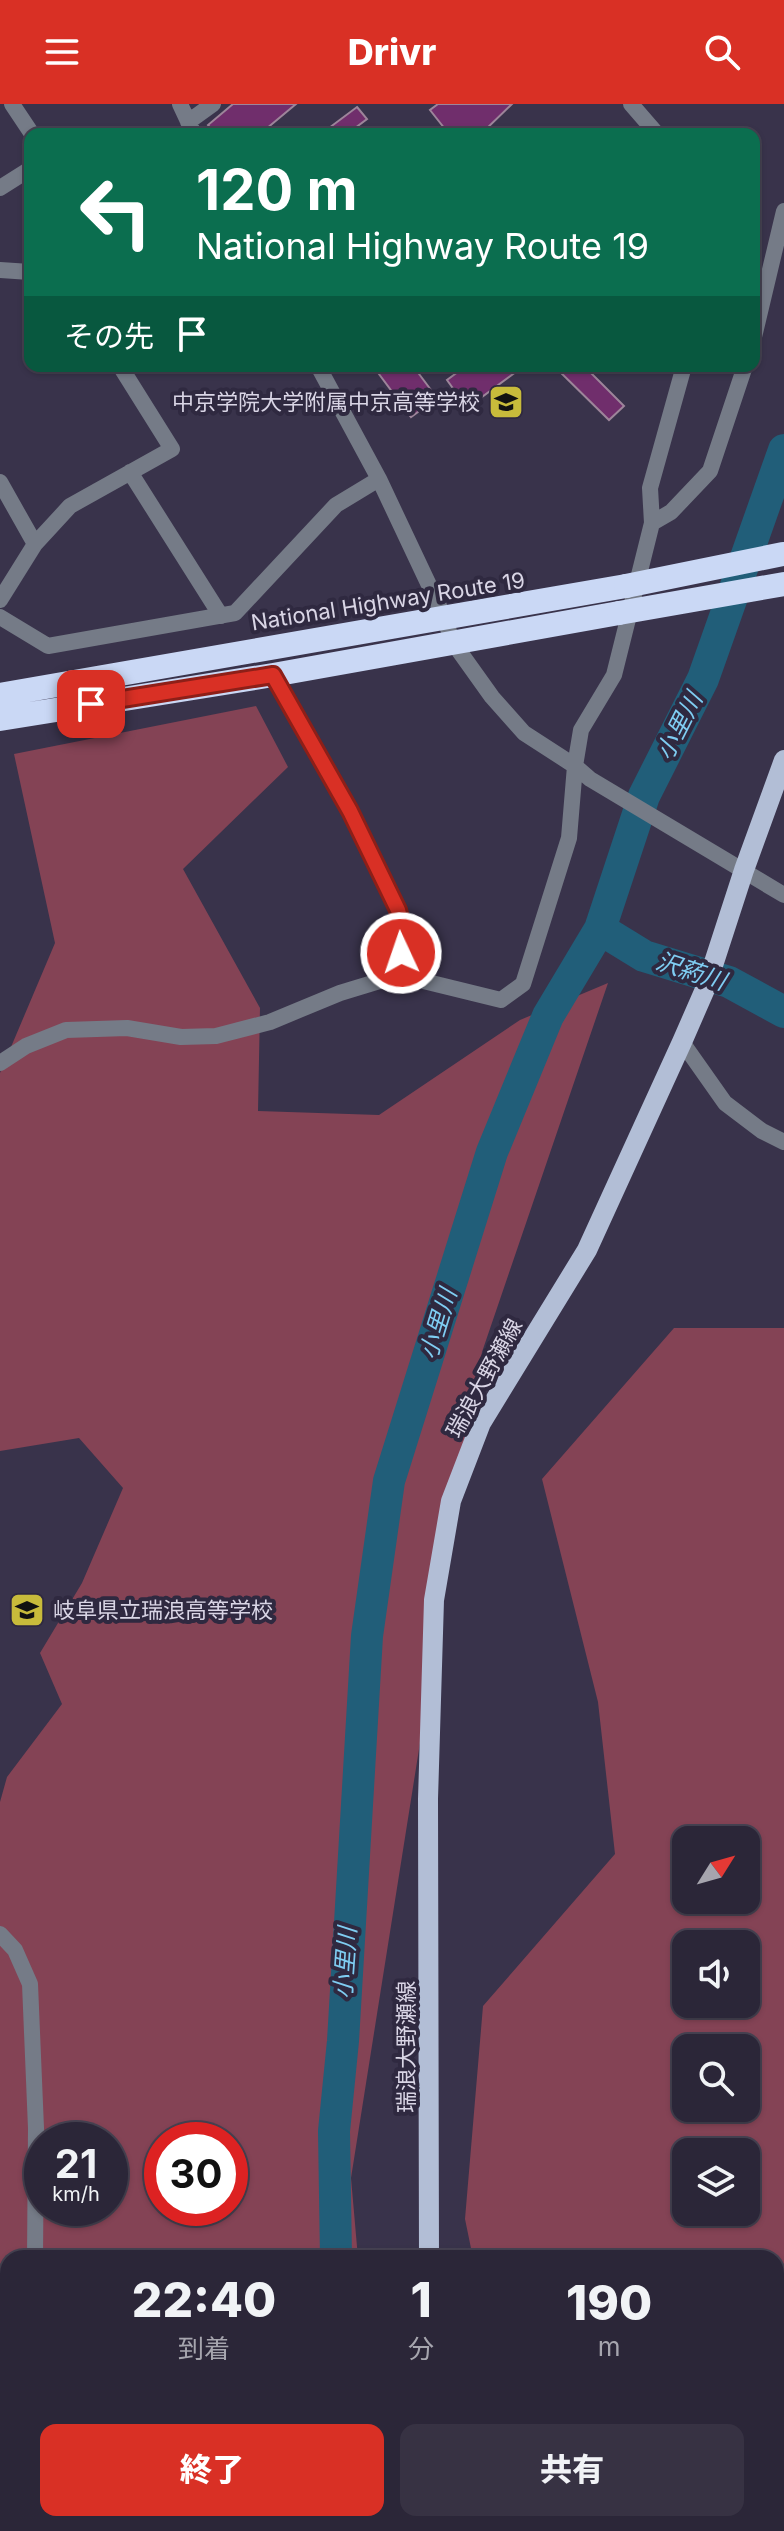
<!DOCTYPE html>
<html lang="ja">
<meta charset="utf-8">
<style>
:root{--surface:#2b2638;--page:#373243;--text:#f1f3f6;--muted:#a6a5ae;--line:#474353;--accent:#d93025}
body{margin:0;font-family:Inter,"Noto Sans JP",sans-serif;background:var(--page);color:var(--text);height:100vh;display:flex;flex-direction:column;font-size:30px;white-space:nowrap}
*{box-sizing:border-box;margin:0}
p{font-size:26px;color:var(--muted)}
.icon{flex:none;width:44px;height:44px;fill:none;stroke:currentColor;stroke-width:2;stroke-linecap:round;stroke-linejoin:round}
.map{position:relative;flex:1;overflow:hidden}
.side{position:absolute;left:0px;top:2146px;width:784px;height:282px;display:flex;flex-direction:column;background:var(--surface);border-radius:24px 24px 0 0;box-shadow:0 2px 6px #0004,0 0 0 2px var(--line)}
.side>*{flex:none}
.banner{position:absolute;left:24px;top:24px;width:736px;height:244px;border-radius:16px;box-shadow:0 2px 6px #0004,0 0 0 2px var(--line);background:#0b6e4f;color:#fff;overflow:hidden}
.needle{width:52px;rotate:53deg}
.fabs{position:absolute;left:672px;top:1722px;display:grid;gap:16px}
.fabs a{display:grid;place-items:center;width:88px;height:88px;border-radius:16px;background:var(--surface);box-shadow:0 2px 6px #0004,0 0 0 2px var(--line);font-size:40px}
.speed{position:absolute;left:24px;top:2018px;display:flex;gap:16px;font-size:40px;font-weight:700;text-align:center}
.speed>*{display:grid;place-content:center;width:104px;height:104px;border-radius:50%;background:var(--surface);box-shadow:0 2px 6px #0004,0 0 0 2px var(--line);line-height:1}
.speed small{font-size:20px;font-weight:400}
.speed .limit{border:12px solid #d22;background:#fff;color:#111}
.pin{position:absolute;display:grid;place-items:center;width:68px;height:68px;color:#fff;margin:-34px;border-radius:16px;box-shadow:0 4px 12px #0006}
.me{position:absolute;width:88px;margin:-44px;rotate:357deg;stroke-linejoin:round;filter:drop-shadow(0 0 6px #0008)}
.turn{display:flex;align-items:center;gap:28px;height:168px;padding:0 40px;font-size:36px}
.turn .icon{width:104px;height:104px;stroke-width:2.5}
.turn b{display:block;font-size:56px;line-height:68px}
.then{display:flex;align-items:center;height:76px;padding:0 40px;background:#0003;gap:16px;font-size:30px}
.eta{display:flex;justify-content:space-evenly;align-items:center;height:136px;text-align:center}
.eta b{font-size:48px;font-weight:800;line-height:56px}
.action{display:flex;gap:16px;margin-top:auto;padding:16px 40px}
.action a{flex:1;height:92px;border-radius:16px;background:var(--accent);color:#fff;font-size:32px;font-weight:800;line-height:92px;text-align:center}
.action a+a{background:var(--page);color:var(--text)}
header{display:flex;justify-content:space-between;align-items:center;height:104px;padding:0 40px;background:var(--accent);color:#fff;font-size:36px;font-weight:800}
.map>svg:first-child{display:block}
.green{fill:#844355;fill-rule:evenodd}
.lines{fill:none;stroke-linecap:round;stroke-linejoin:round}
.river{stroke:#215e79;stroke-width:32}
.building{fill:#702e6c;stroke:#9d859a;stroke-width:2}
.minor{stroke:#757b87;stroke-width:16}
.major{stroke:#b2bed6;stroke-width:20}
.highway{stroke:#cad8f5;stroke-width:24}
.highway-bridge{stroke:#cad8f5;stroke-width:24}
.route-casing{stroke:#8d1f18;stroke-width:20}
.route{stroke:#d93025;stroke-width:14}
.labels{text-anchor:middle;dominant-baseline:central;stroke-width:8;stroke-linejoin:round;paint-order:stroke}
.poi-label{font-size:22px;fill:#d9d5e5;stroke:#2f2940;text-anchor:end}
.street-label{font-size:22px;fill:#d9d5e5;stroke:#2f2940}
.water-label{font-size:24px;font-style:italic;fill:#7fcdf2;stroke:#2f2940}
</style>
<header><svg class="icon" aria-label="menu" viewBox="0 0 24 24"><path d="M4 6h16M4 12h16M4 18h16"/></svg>Drivr<svg class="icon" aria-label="search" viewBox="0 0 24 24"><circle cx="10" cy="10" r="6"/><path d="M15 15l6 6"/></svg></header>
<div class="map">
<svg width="784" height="2427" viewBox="0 0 784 2427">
<rect width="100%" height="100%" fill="#39334b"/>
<!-- green -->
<path class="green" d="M256,602l32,61 -105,102 77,139 -2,103 121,4 141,-95 88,-37 -126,369 -131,826 7,80h-350v266h371v7h-379v-729l7,-25 55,-73 -22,-51 42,-70 41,-95 -44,-50 -79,13v-378l55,-130 -41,-189zM42,2036h68v68h-68zM162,2036h68v68h-68z
M674,1224h110v950l-8,-4v-16h-303l-8,-39 18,-213 132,-152 -17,-152 -56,-223zM686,1736h60v60h-60zM686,1840h60v60h-60zM686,1944h60v60h-60zM686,2048h60v60h-60z
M532,2420h194l10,7h-202z"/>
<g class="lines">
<!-- river -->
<path class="river" d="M600,825l44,27 85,26 55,30
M336,2154l-2,-127 9,-90 24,-405 22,-155 103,-329 56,-136 52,-87 44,-133 59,-117 81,-229
M348,2420l1,7"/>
</g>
<!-- building -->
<path class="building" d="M233,0h63l-36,30h-44l-8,-9z
M438,0h74l-31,30h-32l-19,-24z
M357,3l10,12 -20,15h-26z
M373,262h40l24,32 -26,19z
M466,262h58l-57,42 -20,-28z
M554,262h30l40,40 -15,14z"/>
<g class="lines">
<!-- minor -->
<path class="minor" d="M12,0l20,30
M180,0l14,30
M631,0l26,30
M188,18l25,-18
M0,84l30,-19
M0,166l30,2
M754,233l30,-126
M318,262l61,113 66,140 7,22 40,56 32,36 51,33 15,13 194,116
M130,368l91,144
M0,378l35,62
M652,419l19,-11 39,-41 35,-105
M0,496l35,-56 35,-38 102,-57 -52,-83
M0,513l48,29 187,-33 101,-108 43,-26
M273,571l77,136 48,99 5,20 -4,45
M682,938l43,61 37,28 22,11
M0,959l26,-17 40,-16 61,-2 54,9 35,-1 54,-14 70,-29 59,-18 102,25 22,-16 46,-146 6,-72 6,-36 33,-55 38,-152 -2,-35 34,-122
M0,1830l15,16 15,34 6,144 -1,130
M34,2420v7"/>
<!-- major -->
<path class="major" d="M429,2154l-1,-459 6,-199 17,-99 30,-78 106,-173 95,-208 24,-55 38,-117 40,-110
M442,2420l1,7"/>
<!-- highway -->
<path class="highway" d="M0,591l626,-109
M0,615l273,-44 346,-62"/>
<!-- highway-bridge -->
<path class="highway-bridge" d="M626,482l157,-32
M619,509l165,-29"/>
</g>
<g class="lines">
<!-- route casing -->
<g class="route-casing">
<path id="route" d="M91,600l182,-29 77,136 48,99 5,20 -2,23"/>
</g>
<!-- route -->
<use href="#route" class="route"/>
</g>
<!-- icons -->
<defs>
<g id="school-square" transform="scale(1.8)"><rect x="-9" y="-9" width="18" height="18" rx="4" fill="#c8bb3b" stroke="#2f2940"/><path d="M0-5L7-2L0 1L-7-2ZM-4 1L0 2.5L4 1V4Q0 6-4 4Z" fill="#111"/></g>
</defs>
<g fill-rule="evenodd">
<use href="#school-square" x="506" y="298"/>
<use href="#school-square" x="27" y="1506"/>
</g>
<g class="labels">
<!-- poi labels -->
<g class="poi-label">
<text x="480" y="298">中京学院大学附属中京高等学校</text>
<text x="53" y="1506" text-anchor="start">岐阜県立瑞浪高等学校</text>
</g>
<!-- street labels -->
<g class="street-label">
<text transform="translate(388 497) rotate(-9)">National Highway Route 19</text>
<text transform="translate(484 1274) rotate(-61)">瑞浪大野瀬線</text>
<text transform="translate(406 1943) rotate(-90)">瑞浪大野瀬線</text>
</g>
<!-- water labels -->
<g class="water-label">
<text transform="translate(679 622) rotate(-63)">小里川</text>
<text transform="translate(691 867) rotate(18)">沢葯川</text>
<text transform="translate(438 1220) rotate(-73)">小里川</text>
<text transform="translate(345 1859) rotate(-86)">小里川</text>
</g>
</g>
</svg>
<div class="fabs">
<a><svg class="needle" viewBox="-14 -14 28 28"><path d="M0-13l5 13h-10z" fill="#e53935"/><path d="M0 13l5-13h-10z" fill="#a6a5ae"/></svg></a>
<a><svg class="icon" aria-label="sound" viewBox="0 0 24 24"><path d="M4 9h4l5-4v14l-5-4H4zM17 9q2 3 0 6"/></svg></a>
<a><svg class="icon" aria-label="search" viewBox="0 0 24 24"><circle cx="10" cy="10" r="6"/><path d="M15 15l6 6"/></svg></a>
<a><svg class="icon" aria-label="layers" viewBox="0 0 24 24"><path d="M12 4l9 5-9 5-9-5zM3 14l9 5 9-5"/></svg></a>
</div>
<div class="speed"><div>21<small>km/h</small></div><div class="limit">30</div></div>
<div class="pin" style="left:91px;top:600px;background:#d93025"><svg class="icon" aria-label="arrive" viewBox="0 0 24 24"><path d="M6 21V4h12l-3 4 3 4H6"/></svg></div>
<svg class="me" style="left:401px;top:849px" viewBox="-20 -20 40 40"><circle r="17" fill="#d93025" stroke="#fff" stroke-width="3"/><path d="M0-11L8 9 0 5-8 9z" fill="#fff"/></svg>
<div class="banner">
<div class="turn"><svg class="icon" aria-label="left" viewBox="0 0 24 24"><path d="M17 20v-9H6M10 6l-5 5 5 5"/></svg><div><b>120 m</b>National Highway Route 19</div></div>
<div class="then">その先<svg class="icon" aria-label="arrive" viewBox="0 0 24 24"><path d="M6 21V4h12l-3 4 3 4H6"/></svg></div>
</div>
<section class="side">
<div class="eta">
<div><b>22:40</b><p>到着</p></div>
<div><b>1</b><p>分</p></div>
<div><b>190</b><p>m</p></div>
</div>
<div class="action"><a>終了</a><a>共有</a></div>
</section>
</div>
